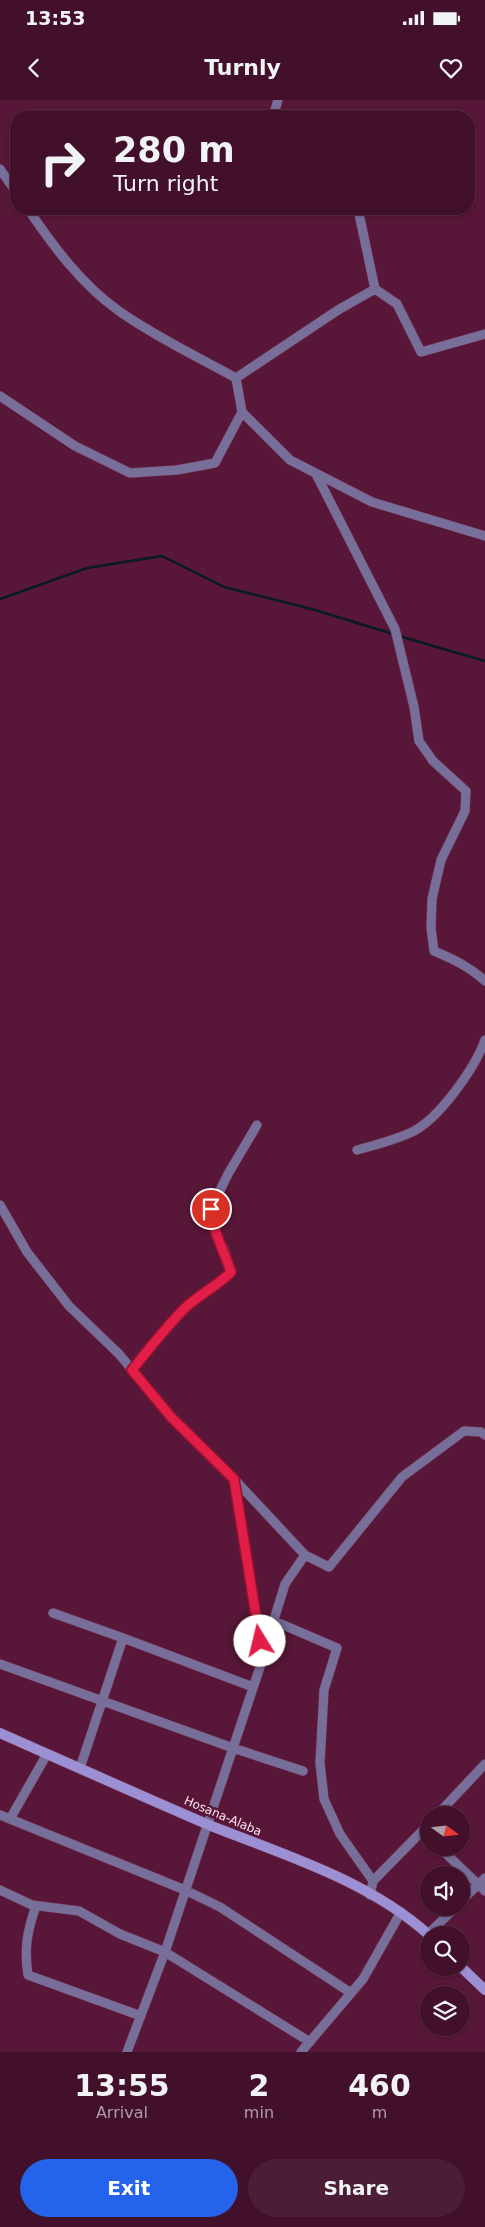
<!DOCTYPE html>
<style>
:root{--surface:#42102a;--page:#4c1e36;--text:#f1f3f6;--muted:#ae9da8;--line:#5a3047;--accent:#2563eb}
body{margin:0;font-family:"DejaVu Sans",sans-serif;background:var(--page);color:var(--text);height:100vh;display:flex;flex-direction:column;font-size:19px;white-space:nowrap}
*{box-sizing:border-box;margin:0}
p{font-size:16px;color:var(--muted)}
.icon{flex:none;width:28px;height:28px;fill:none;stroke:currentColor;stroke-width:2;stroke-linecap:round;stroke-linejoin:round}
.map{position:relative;height:1952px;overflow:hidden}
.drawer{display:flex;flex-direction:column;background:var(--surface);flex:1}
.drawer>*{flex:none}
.hud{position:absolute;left:10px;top:10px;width:465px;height:105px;border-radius:20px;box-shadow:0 1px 4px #0004,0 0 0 1px var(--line);background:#42102a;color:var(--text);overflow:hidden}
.needle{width:32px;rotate:105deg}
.fabs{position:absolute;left:420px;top:1706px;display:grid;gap:10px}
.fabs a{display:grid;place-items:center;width:50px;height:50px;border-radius:50%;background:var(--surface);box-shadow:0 1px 4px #0004,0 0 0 1px var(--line);font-size:25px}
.pin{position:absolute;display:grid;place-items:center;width:42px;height:42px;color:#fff;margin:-21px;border:2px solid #fff;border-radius:50%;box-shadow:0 1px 5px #0007}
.me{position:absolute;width:55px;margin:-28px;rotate:351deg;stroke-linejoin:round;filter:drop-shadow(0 0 4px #0008)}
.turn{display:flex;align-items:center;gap:18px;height:105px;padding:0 20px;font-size:22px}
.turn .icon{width:65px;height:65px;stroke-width:2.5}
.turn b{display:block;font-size:35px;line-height:42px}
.eta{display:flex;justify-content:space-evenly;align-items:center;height:85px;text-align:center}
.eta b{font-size:30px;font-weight:600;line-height:35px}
.primary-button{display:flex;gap:10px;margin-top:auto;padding:10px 20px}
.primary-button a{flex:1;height:58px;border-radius:30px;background:var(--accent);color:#fff;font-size:20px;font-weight:600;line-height:58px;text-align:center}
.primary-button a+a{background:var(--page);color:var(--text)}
.status{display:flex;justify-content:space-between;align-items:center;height:35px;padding:0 25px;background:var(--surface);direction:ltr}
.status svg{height:14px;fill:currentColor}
header{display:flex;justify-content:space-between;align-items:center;height:65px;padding:0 20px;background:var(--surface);font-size:22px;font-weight:600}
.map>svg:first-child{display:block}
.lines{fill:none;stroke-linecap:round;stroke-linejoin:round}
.stream{stroke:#061b25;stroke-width:2.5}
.minor-casing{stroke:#733755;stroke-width:10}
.secondary-casing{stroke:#733755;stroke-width:11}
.minor{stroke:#776f99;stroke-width:9}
.secondary{stroke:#9d8fd3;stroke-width:10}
.route-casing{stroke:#92132f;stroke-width:12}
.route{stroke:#e11d48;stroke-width:9}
.labels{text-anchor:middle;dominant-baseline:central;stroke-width:5;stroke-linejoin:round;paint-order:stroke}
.street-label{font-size:12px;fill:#fee4ee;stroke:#581638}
</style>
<div class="status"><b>13:53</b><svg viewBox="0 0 49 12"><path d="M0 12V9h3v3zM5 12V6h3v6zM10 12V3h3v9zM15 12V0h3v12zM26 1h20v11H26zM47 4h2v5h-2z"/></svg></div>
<header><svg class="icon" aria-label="back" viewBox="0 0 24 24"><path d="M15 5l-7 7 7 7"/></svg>Turnly<svg class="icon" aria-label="heart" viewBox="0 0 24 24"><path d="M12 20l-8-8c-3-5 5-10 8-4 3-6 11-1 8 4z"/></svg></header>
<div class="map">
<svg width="485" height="1952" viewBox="0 0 485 1952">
<rect width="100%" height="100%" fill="#581638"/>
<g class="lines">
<!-- stream -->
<path class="stream" d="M0,499l87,-31 75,-12 62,31 91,23 78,24
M399,536l86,25"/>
<!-- minor casing -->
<g class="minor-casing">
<path id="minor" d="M275,10l3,-10
M0,69l16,23
M28,109c25,37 54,76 91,102 35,25 79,46 117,67l6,34 48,48 82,42 113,34
M375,189l22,15 24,48 64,-18
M236,278l102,-68 37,-21 -17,-80
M0,296l75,50 55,27 47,-3 38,-7 27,-51
M316,374l79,155 19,78 5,34 14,20 33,30 -1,20 -24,49 -9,39 -1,29 3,23c19,8 36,16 51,30
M357,1050c19,-5 38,-10 55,-18 27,-13 63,-64 73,-92
M0,1105l27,47 42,54 50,48 52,63 63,62 29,179 -98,294 -38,100
M132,1270c17,-21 34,-43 53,-62 15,-13 32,-22 46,-36l-7,-23 -11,-21 -2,-19 17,-35 29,-49
M234,1379l71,76 24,12 73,-90 62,-46 17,1 4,3
M53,1513l70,25
M274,1521l63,27 -13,42 -4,73 4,36 16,35 33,47 -3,14
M263,1555l22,-71 20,-29
M0,1564l233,84 70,23
M80,1668l43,-130 130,49
M0,1715l185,75 35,17 131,86
M437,1715l48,-51
M10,1719l37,-65
M440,1748l45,43
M373,1781l56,-57
M0,1790l32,15 47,6 41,23 45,18 145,90
M461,1801l24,-23
M36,1806c-9,25 -12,43 -8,69l113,41
M428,1834l27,-26
M301,1952l62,-73 38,-67"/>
</g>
<!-- secondary casing -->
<g class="secondary-casing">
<path id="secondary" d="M0,1633c70,31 139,62 209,92 75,30 159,55 220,110
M461,1867l24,23"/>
</g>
<!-- minor -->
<use href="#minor" class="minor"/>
<!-- secondary -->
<use href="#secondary" class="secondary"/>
</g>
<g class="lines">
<!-- route casing -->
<g class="route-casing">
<path id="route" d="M211,1109c2,24 13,41 20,63 -14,14 -31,22 -46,36 -19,19 -36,41 -53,62l39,47 63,62 26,162"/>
</g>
<!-- route -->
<use href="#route" class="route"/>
</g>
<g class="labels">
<!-- street labels -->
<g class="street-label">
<text transform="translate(223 1716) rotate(23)">Hosana-Alaba</text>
</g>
</g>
</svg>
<div class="fabs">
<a><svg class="needle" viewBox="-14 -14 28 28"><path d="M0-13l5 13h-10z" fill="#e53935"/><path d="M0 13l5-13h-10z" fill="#ae9da8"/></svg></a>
<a><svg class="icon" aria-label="sound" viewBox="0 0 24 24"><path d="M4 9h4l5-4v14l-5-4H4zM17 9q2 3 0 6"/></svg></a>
<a><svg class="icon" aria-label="search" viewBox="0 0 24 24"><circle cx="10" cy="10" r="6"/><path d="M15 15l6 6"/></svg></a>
<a><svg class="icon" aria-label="layers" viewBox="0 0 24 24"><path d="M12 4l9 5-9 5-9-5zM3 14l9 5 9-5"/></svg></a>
</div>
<div class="pin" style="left:211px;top:1109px;background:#d93025"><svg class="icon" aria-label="arrive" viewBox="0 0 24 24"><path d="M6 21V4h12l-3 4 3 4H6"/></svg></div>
<svg class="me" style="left:260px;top:1541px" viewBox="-20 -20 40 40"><circle r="19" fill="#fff"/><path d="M0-13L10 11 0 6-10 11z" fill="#e11d48"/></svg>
<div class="hud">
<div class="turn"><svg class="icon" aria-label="right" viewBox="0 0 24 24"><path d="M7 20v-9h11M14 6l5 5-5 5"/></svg><div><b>280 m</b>Turn right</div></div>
</div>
</div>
<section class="drawer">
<div class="eta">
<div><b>13:55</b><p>Arrival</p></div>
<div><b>2</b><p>min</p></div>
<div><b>460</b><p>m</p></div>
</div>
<div class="primary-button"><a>Exit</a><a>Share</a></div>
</section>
